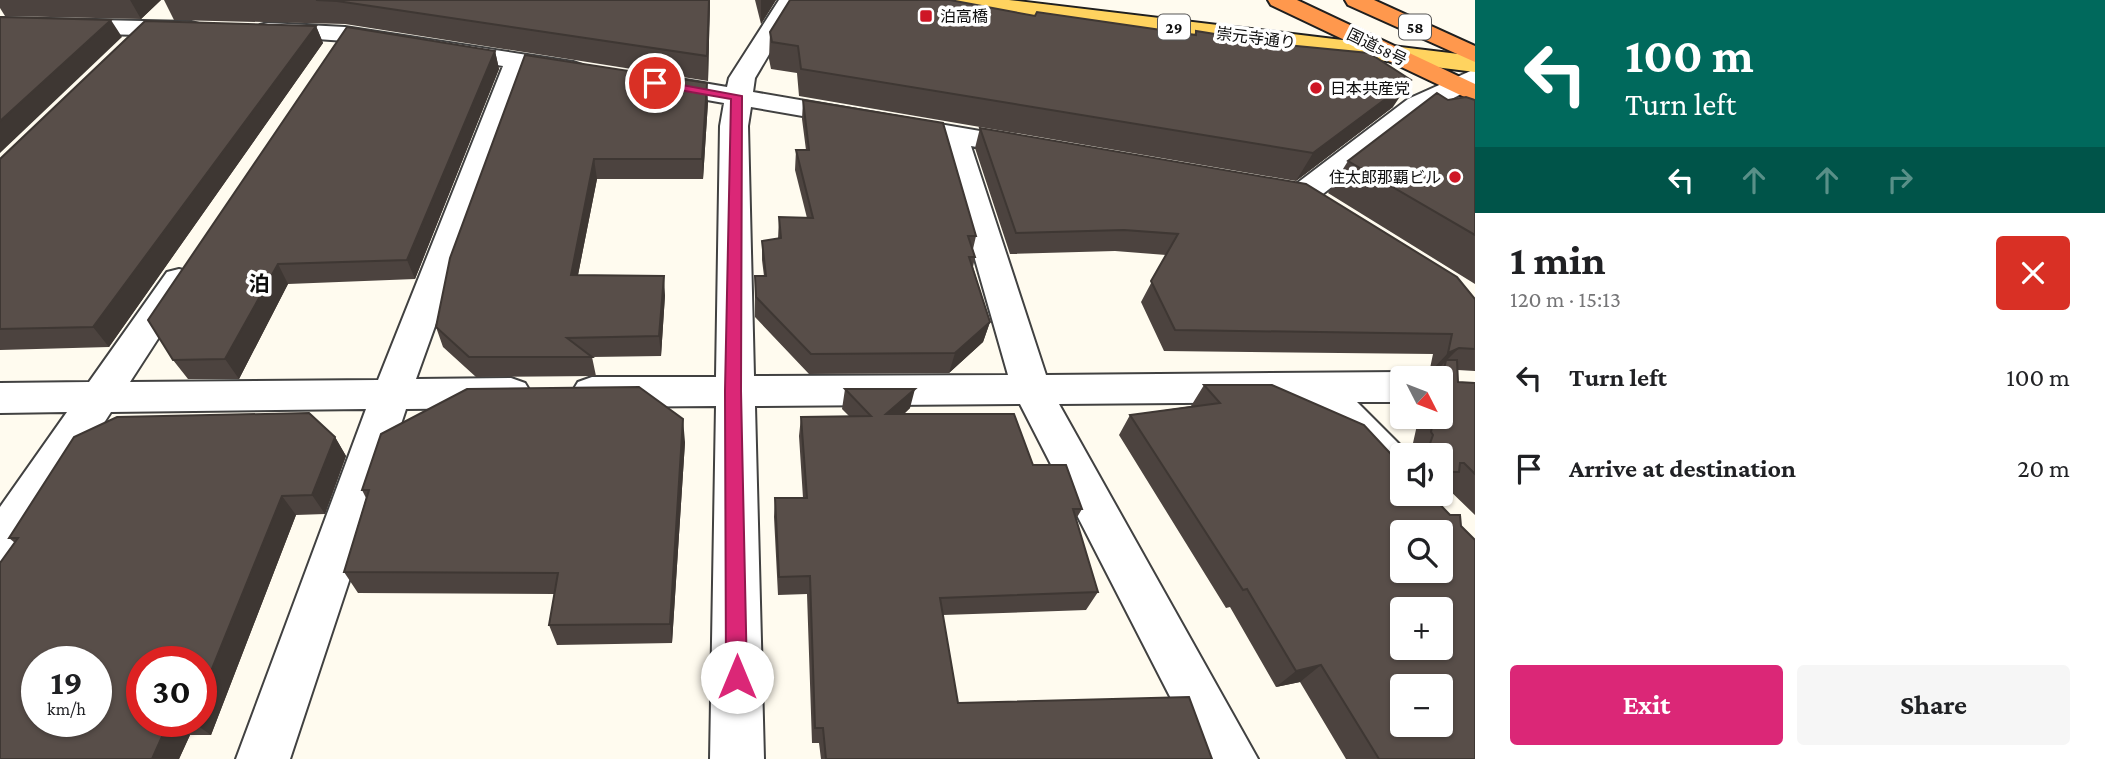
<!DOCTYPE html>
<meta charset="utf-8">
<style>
:root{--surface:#fff;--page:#f6f6f6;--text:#202124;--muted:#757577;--accent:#db2777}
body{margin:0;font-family:"Crimson Pro","Noto Sans JP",serif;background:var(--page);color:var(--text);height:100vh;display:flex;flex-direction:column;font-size:26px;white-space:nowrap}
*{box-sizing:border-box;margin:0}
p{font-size:23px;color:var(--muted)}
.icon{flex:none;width:38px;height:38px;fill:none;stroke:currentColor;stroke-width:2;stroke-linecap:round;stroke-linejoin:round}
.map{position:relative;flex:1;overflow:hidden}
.details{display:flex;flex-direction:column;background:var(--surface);width:630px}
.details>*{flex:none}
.top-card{background:#00695c;color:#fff;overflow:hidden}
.needle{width:46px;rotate:132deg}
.controls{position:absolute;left:1390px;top:366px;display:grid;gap:14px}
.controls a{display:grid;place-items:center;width:63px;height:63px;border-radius:7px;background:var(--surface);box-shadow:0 2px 5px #0004;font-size:35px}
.speed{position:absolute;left:21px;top:646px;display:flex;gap:14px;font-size:35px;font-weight:700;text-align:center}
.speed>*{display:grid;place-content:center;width:91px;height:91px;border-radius:50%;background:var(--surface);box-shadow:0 2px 5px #0004;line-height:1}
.speed small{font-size:18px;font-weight:400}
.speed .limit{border:10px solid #d22;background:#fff;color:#111}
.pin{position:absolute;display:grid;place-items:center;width:60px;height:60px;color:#fff;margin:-30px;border:4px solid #fff;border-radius:50%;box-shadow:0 2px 7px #0007}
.me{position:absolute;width:77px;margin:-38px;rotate:0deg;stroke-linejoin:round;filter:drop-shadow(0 0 5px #0008)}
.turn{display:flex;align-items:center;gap:24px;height:147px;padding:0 35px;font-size:32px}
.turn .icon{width:91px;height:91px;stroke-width:2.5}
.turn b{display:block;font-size:49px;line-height:60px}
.lanes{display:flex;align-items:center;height:66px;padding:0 35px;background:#0003;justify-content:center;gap:35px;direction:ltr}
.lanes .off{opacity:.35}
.round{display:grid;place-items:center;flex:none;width:74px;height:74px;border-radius:7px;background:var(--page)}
.headline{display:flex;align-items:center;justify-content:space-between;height:119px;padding:0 35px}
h1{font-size:42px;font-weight:700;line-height:52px}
.primary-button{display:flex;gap:14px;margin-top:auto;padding:14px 35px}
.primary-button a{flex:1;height:80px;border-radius:7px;background:var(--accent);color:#fff;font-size:28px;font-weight:700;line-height:80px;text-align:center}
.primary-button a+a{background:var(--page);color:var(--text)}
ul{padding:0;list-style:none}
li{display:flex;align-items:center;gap:21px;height:91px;padding:0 35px}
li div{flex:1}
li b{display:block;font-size:26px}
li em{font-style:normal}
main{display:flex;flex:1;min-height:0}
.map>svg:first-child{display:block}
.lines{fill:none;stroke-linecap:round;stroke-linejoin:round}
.minor-casing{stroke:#414141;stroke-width:4}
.major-casing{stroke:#1f1f1f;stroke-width:4}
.highway-casing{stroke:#1f1f1f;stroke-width:4}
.minor{fill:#fff;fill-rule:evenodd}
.major{fill:#ffd35f;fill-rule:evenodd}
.highway{fill:#ff984d;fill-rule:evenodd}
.wall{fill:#4c433f}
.shaded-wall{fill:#3e3733}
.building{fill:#584e49;stroke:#3e3733;stroke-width:2;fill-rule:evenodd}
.route{fill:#db2777;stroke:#8e194d;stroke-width:2}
.poi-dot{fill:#ce1625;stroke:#fff;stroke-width:2.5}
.labels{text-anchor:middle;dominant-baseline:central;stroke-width:7;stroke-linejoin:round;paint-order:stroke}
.far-poi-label{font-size:16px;fill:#0e0e0e;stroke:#fff;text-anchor:start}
.shield{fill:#fff;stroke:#565656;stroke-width:2}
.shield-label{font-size:16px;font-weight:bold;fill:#0e0e0e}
.far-street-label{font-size:16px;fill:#0e0e0e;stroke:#fff}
.quarter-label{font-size:21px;font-weight:bold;fill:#0e0e0e;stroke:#fff}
</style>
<main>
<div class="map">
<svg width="1475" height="759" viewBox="0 0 1475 759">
<rect width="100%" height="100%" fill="#fffbef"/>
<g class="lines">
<!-- minor casing -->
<g class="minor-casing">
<path id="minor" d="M779,0h22l-46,78 -2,14 285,49 4,6 -4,6 -10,3 -57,-10 75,229 356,-3 14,5 -14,1v24h-45l53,53h-8v36l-15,-5 -78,-84 -250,2 199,355h-56l-182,-355 -265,2 9,353h-54l6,-353 -124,1 -14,-5 -6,-10 6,-10 14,-5h124l4,-251 4,-23 -68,-12 -9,-2 -4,-6 4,-6 9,-2 71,12 2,-9zM751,107l190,33 67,235 -254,1 -6,-250z
M0,18l191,4 8,2 4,5 -4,5 -8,2 -191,-4z
M268,23l77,4 228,35 9,3 4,5 -4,5 -9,3 -46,-8 -111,309 95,-1 14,5 6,10 -6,10 -14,5 -105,1 -116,350h-54l130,-350 -255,3 -95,146 -16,6v-57l67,-95 -67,1v-30l89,-1 78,-110 12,-3 12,3 5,8 -66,102 248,-2 125,-314 -158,-25 -85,-6 -4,-5 4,-5z
M1475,69v18l-47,24 -114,90 -11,2 -11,-2 -4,-7 4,-7 116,-88z"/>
</g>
<!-- major casing -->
<g class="major-casing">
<path id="major" d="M942,0h67l466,56v16l-522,-65z"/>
</g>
<!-- highway casing -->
<g class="highway-casing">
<path id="highway" d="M1268,0h29l178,84v18l-204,-97z
M1345,0h29l101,46v16l-127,-57z"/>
</g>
<!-- minor -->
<use href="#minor" class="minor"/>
<!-- major -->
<use href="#major" class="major"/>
<!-- highway -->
<use href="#highway" class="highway"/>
</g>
<!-- wall -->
<path class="wall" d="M0,0h161l-20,19 -136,-3 -5,-8z
M164,0h546l-2,81 -363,-57 -171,-4z
M755,0h21l-15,24z
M1035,16l159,19 2,-4 197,76 -97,74 -497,-85 -2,-23 -26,-4 -2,-10 1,-27z
M316,26l7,17 -214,304 -109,3v-191z
M495,51l4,18 -84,210 -127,5 -49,95h-51l-15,-19z
M525,55l183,47 -5,77h-106l-19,96 87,20 -4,61 -69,1 4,19 -120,1 -33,-30 -7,-20z
M803,100l173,136 -3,13 2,8 -2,10 17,55 -7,20 -34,31 -140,1 -54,-57v-41h9l-2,-16v-19l16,-2 1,-22 28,1 -12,-48 1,-20h10l-4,-31z
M1475,100v184l-147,-91 20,-32z
M980,128l495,171v72l-17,-1v12l17,1v132l-31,-30 -4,4v-34h-27l-2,-3 8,-36h21v-38h-10l7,-8 -8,3 4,-19 -269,-3 -23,-49 25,-47 -51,-4 -105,3 -35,-106z
M1204,385l198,81 73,293h-129l-46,-77 -24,5 -46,-80 -4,1 -107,-173 11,-20 62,-9h-1z
M845,389l65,19 -6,6 129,51 49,44 -6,10 22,73 -12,18 -143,5 15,88 254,56h-391l-2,-16h-7l-5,-149 -29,1 -4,-78 1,-19h28l-4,-62 2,-19 48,-1 -7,-7z
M335,437l11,19 -21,58 -29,1 -85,220h-21l-11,24 -164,-216 -6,-5z
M685,442l-13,201 -115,2 -8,-20 5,-31 -196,-1 -14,-21 22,-74 -4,-8z"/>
<!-- shaded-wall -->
<path class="shaded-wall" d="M130,0h31l-20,19z
M709,0h1l-2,81 -1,-25z
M761,0h15l-15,24z
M111,20l11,17 -122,116v-32z
M316,26l7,17 -214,304 -16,-20z
M495,51l4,18 -84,210 -8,-19z
M1411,80l-18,27 -97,74 17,-28z
M707,83l1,19 -5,77 -1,-20z
M594,159l3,20 -23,116 -3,-20z
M278,264l10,20 -49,95 -14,-20z
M664,276l1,19 -4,61 -2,-20z
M990,322l-7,20 -34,31 6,-20z
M1459,348l-22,22 -8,3 19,-20z
M915,389l-5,19 -28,26 4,-20z
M683,419l2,23 -13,201 -2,-19z
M335,437l11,19 -21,58 -13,-19z
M282,496l14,19 -85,220 -20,-14h10v-25z
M1321,665l-21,17 -24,5 20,-16z
M169,721l21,14 -11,24h-27z"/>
<!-- building -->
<path class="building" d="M316,0h393l-2,56 -370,-55z
M790,0h160l85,16 2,-4 159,23v-4l80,13 93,9 42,27 -98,73 -512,-84 -3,-23 -26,-4 -2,-10z
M0,17l111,3 -111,101z
M145,21l171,5 -223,301 -93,2v-170z
M347,27l148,24 -88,209 -129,4 -53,95 -52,1 -25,-40z
M525,55l182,28 -5,76h-108l-23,116 93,1 -5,60 -92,2 25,19h-123l-33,-30 14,-69z
M1437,93l11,7 18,-3 9,3v135l-127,-74z
M803,100l140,23 33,113h-8l7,21h-6l21,65 -35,31 -144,1 -55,-57 -1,-21h11l-4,-35 19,-3 -2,-21 34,1 -17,-68h13z
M980,128l326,56 151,93 18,22v50l-16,-1 -11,5 4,-19 -277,-4 -24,-49 27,-47 -54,-4 -108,3z
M1446,360h11l1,22 17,1v91l-11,-11h-4l-1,9h-19v-17h-14l7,-20 -2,-3 3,-16h6v-28z
M1204,385h68l92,40 38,41v28h28l20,21h10l1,11 14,14v219h-96l-58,-94 -25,6 -49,-82 -4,1 -113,-175 90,-12zM1402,532h38v38h-38zM1402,609h38v39h-38zM1402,686h38v38h-38z
M639,387l44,32 -13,205 -121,1 9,-52 -214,-1 25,-82h-7l19,-56 86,-45z
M845,389h70l-29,25h128l19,51h33l16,44h-9l25,83 -158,6 18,105 231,-6 23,62h-386l-3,-31h-8l-5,-152 -31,1 -4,-79h32l-6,-81 70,-1z
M309,413l26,24 -23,58 -30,1 -81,200v-34h-59v59h27l-17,38h-152v-196l18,-25h-9l65,-101 43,-20zM37,662h59v59h-59z"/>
<!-- route -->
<path class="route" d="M655,80l87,16 -1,295 6,286 -3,7 -7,3 -8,-3 -3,-7 -1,-286 6,-292 -80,-14 -2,-2z"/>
<!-- markers -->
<g class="poi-dot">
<rect x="919" y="9" width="14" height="14" rx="3.5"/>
<circle cx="1316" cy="88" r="7"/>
<circle cx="1455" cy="177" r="7"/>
</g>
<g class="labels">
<!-- far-poi labels -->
<g class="far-poi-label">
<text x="940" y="16">泊高橋</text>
<text x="1330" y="88">日本共産党</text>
<text x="1441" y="177" text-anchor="end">住太郎那覇ビル</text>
</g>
<!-- shield labels -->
<g class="shield">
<rect x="1158" y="14.5" width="32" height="25" rx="5"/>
<rect x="1399" y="14.5" width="32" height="25" rx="5"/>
</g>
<g class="shield-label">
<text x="1174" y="27">29</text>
<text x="1415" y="27">58</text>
</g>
<!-- far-street labels -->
<g class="far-street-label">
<text transform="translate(1256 38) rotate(7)">崇元寺通り</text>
<text transform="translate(1377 47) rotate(26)">国道58号</text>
</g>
<!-- quarter labels -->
<g class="quarter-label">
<text x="259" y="284">泊</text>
</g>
</g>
</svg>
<div class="controls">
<a><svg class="needle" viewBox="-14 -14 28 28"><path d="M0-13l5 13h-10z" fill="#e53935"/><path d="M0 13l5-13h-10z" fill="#757577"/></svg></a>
<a><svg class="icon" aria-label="sound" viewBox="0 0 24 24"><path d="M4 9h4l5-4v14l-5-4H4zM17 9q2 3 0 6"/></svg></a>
<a><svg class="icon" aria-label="search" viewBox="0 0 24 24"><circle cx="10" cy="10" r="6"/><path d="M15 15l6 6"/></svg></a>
<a>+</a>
<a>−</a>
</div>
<div class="speed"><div>19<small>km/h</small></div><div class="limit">30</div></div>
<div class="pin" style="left:655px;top:83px;background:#d93025"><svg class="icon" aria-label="arrive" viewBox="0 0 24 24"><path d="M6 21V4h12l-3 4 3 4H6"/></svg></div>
<svg class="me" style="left:737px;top:677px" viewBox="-20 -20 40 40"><circle r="19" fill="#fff"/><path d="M0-13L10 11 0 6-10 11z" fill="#db2777"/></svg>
</div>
<section class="details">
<div class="top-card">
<div class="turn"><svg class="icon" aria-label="left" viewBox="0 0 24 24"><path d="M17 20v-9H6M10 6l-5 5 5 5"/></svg><div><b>100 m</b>Turn left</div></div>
<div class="lanes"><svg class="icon" aria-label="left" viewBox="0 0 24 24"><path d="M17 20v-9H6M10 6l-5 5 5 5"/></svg><svg class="icon off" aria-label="ahead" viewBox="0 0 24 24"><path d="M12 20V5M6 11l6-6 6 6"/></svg><svg class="icon off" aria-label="ahead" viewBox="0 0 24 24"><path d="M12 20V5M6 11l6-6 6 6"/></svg><svg class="icon off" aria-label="right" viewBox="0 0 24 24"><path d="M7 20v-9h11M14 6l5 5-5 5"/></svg></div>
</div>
<div class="headline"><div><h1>1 min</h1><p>120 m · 15:13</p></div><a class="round" style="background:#d93025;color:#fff"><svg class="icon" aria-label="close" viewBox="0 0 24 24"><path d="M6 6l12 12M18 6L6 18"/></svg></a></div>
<ul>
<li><svg class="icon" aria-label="left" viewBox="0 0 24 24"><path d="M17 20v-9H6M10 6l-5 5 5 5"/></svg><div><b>Turn left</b></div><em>100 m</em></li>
<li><svg class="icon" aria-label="arrive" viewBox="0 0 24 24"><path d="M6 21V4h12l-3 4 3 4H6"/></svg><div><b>Arrive at destination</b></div><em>20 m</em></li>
</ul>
<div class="primary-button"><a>Exit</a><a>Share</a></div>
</section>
</main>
